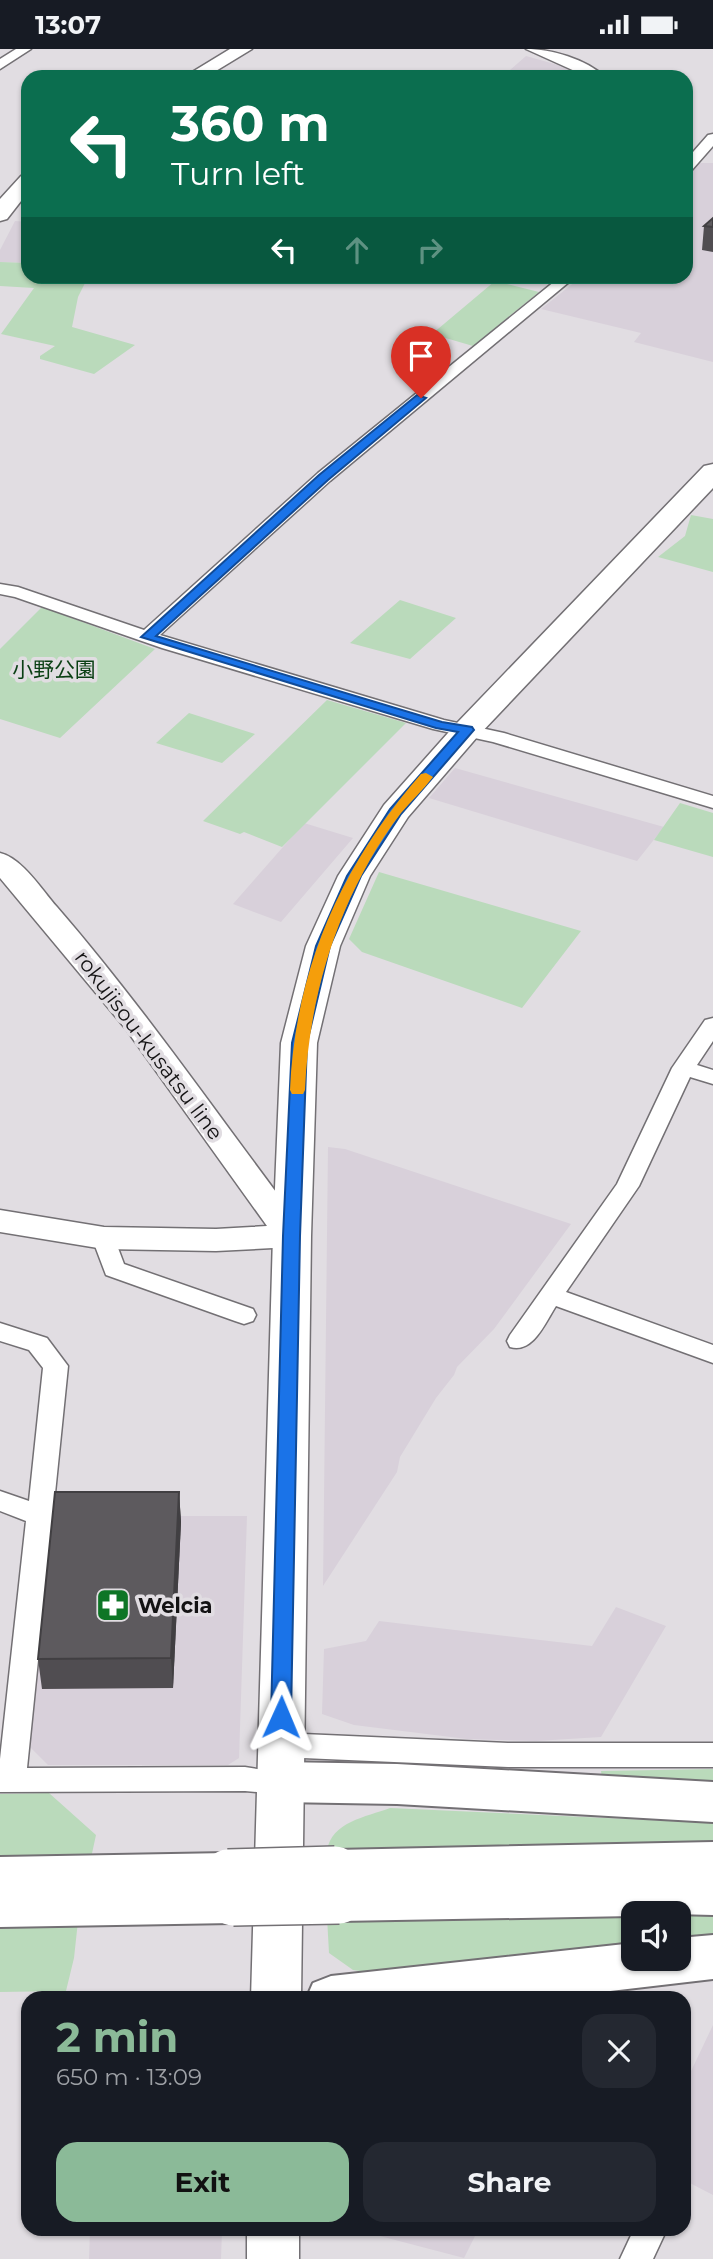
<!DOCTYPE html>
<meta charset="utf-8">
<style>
:root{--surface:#171b24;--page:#242831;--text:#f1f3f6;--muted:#9ea1a6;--accent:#8bba98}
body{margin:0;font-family:Montserrat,"Noto Sans JP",sans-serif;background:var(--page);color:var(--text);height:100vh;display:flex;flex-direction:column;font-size:26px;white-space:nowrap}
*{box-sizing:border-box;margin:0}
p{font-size:23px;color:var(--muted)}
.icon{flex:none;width:38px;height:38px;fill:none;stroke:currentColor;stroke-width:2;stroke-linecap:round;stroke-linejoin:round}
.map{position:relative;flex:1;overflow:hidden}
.drawer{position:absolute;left:21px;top:1942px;width:670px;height:245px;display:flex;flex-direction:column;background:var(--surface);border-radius:21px;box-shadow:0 2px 5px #0004}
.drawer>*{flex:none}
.hud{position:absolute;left:21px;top:21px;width:672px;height:214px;border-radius:21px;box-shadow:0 2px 5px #0004;background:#0b6e4f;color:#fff;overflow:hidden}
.fabs{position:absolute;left:621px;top:1852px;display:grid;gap:14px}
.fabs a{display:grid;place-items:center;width:70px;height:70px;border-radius:14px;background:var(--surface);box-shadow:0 2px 5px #0004;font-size:35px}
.pin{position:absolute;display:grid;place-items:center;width:60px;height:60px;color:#fff;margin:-72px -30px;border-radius:50% 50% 50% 0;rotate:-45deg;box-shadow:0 0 7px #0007}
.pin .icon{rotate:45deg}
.me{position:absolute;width:77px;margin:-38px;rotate:1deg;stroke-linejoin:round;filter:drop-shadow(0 0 5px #0008)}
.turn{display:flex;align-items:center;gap:24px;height:147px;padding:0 35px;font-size:32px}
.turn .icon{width:91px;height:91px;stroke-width:2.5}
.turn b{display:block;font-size:49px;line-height:60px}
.lanes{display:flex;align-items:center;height:66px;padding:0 35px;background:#0003;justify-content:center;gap:35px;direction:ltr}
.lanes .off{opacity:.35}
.round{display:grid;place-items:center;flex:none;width:74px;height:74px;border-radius:21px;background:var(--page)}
.headline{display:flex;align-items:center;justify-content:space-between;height:119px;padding:0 35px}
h1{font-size:42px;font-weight:700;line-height:52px;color:var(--accent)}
.cta{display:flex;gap:14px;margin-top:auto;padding:14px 35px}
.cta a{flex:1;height:80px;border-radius:21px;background:var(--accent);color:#111;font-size:28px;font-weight:700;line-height:80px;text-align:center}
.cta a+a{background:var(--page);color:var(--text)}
.status{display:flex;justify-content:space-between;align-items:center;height:49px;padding:0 35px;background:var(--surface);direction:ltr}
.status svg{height:19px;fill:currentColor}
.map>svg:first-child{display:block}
.built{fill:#d8d0da}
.green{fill:#badabb}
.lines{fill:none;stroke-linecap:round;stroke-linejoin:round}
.street-casing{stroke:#737074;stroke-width:3}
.secondary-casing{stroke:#737074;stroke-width:3}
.primary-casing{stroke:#737074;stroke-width:3}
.highway-casing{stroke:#737074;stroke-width:4}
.street{fill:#fff;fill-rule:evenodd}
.secondary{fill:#fff;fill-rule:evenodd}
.primary{fill:#fff;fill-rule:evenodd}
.highway{fill:#fff;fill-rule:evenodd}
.highway-bridge-casing{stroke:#737074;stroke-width:52;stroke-linecap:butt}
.highway-bridge{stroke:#fff;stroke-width:49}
.wall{fill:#504d51}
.shaded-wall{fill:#413f42}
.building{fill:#5d5a5e;stroke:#413f42;stroke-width:2}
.route{fill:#1a73e8;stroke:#114b97;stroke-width:2}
.slow{fill:#f59e0b}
.labels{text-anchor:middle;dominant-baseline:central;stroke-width:7;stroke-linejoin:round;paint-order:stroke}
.park-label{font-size:21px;fill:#093f13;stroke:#e1dde2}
.street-label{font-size:21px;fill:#131213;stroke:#e1dde2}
.poi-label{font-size:21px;font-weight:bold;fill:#131213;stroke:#e1dde2;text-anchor:start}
</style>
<div class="status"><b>13:07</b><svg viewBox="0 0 49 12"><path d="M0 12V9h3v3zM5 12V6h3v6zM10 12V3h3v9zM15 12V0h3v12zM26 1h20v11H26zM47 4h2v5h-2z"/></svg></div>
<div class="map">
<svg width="713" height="2210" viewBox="0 0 713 2210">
<rect width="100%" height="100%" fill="#e1dde2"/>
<!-- built -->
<path class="built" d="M526,7l32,9 26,12h-82z
M696,114h17v199l-79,-20 7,-9 -100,-24 40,-32h105v-103z
M15,172l13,1v41l-28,-1v-12z
M455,719l209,59 -27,34 -208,-63z
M304,774l49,15 -72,84 -48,-18z
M328,1098l17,2 226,75 -77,105 -37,38 -3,8 -18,23 -36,59 -3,15 -74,114z
M54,1467h193l-8,242 -11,7h-180l-18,-18z
M616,1558l50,19 -65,111 -65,4 -69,-2 -113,-14 -32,-11 2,-65 42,-8 13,-20 213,25z
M713,1976v170l-29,-15v-94z
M90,2181h132l-1,29h-132z
M357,2181h121l-14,28z"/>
<!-- green -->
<path class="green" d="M0,213l28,1v14h60l-10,20 -6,30 63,18 -41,29 -54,-15v-3l15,-10 -54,-12 33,-46 -34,-2z
M495,232l44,11 -66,54 -41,-12z
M691,466l22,4v53l-55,-15 27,-21z
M400,551l56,18 -46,41 -60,-16z
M42,558l113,42 -95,89 -60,-19v-70z
M327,651l79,23 -124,124 -38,-15 -4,2 -37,-13z
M189,664l66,21 -33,29 -66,-20z
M680,754l33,10v44l-59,-17z
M379,823l202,59 -59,77 -160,-56 -13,-13z
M713,1720v16l-111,-7 -1,-7z
M49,1744l47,42 -5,23 -91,1v-65z
M390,1759l323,15v24l-386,4c4,-29 39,-34 63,-43z
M713,1858v35l-34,3v-32h-45l-1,37 -261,23 -19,-3 -24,-17 -2,-36z
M78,1872l-4,37 -8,33 -66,1v-69z"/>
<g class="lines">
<!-- street casing -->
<g class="street-casing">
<path id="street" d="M16,0h15l-31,20v-10z
M526,0c25,0 60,10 79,28h-17z
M713,85v12l-22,25 -5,1v-12l22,-25z
M560,228h15l-245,204 -170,154 284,85 60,13 209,63v12l-220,-66 -60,-13 -271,-81 -147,-51 -15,-3v-10l18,3 126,43 174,-157z
M713,969v23l-16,24 16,5v14l-23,-7 -51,109 -73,106 147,53v18l-157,-57c-11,17 -23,48 -46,41l-3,-6 3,-6 107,-151 55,-116 33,-48z
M104,1181l8,2 12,32 129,45 3,6 -3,6 -9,3 -9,-3 -129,-46 -14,-37 4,-6z
M0,1274l47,15 21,28 -41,402 218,-1 45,7 4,8 -4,8 -10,4 -35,-3 -245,1v-33l26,-238 -26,-10v-20l29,10 14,-133 -14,-18 -29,-9z
M280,1684l228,10h205v24h-205l-228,-10 -10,-4 -4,-8 4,-8z
M634,2180h33l-14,30h-33z"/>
</g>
<!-- secondary casing -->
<g class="secondary-casing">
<path id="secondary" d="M230,0h22l-46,28h-22z
M28,125v18l-21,27 -7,2v-22l21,-23z
M0,804c22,5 42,37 57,54 89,103 164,213 246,321l5,8 -5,8 -11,3 -76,4 -112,-2 -104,-17v-22l104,17 112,2 51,-3 -142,-198 -125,-150z"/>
</g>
<!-- primary casing -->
<g class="primary-casing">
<path id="primary" d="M713,415v24l-235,248 -70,81 -38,59 -30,70 -23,97 -6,193 -10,763h-50l22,-763 8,-193 25,-97 32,-70 46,-71 72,-81 248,-258z
M247,2180h52v30h-52z"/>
</g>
<!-- highway casing -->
<g class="highway-casing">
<path id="highway" d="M280,1713l117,2 316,18v40l-316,-18 -117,-2 -17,-6 -7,-14 7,-14z
M713,1793v73l-79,-2v3l-295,5 -18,-7 -7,-15 6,-12 -10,-16 8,-15 17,-6z
M228,1804l18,6 7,15 -5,11 10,16 -7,15 -18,7 -233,4v-70z
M713,1886v44l-171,20h-236l7,-16 18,-7 303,-33v15h45v-20z"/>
</g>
<!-- street -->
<use href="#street" class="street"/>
<!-- secondary -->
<use href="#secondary" class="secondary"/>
<!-- primary -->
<use href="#primary" class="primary"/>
<!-- highway -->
<use href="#highway" class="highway"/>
<!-- highway-bridge casing -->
<g class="highway-bridge-casing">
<path id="highway-bridge" d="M228,1825l107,-3
M233,1852l106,-2"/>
</g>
<!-- highway-bridge -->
<use href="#highway-bridge" class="highway-bridge"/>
</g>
<!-- wall -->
<path class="wall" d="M713,169v34l-11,-2 2,-24z
M179,1443l2,30 -8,166 -131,1 -4,-30z"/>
<!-- shaded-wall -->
<path class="shaded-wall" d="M179,1443l2,30 -8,166 -2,-30z"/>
<!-- building -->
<path class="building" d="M713,169v9l-9,-1z
M55,1443h124l-8,166 -133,1z"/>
<!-- route -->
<path class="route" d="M417,346l9,3 -98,82 -172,156 286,86 30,5 2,3 -73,84 -40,62 -31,70 -23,97 -7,193 -9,481 -3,6 -7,2 -7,-2 -3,-6 12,-481 9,-193 24,-97 31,-70 43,-67 68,-77 -22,-4 -295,-91 178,-162z"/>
<!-- slow -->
<path class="slow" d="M426,724l7,4c-10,13 -22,24 -32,36 -60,79 -92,179 -96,277l-2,4h-11l-2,-4c5,-121 52,-226 131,-316z"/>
<!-- icons -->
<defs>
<g id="pharmacy-square" transform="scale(1.75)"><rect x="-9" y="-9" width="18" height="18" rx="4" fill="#0e7526" stroke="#e1dde2"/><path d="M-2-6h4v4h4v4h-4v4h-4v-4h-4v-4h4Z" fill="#fff"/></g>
</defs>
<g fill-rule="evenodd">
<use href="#pharmacy-square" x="113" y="1556"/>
</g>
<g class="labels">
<!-- park labels -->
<g class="park-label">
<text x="54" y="620">小野公園</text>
</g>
<!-- street labels -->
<g class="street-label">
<text transform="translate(149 996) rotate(53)">rokujisou-kusatsu line</text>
</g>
<!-- poi labels -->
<g class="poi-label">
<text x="138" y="1556">Welcia</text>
</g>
</g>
</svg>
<div class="fabs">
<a><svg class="icon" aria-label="sound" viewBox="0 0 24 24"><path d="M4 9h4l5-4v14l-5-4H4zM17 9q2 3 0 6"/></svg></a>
</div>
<div class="pin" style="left:421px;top:349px;background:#d93025"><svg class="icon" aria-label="arrive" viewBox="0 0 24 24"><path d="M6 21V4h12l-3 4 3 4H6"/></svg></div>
<svg class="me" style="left:281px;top:1668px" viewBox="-20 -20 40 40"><path d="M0-17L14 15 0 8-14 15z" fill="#1a73e8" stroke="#fff" stroke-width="4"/></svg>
<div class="hud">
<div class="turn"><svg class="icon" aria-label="left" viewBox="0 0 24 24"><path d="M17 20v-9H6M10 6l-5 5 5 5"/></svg><div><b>360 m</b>Turn left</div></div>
<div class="lanes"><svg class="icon" aria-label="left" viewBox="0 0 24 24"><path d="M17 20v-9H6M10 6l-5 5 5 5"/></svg><svg class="icon off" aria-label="ahead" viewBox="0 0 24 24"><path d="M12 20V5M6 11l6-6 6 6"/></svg><svg class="icon off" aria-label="right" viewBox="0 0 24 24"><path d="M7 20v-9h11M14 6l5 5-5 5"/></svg></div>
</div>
<section class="drawer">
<div class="headline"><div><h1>2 min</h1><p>650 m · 13:09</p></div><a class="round"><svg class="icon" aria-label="close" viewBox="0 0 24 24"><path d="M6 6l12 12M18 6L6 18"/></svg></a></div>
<div class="cta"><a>Exit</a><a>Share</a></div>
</section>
</div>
